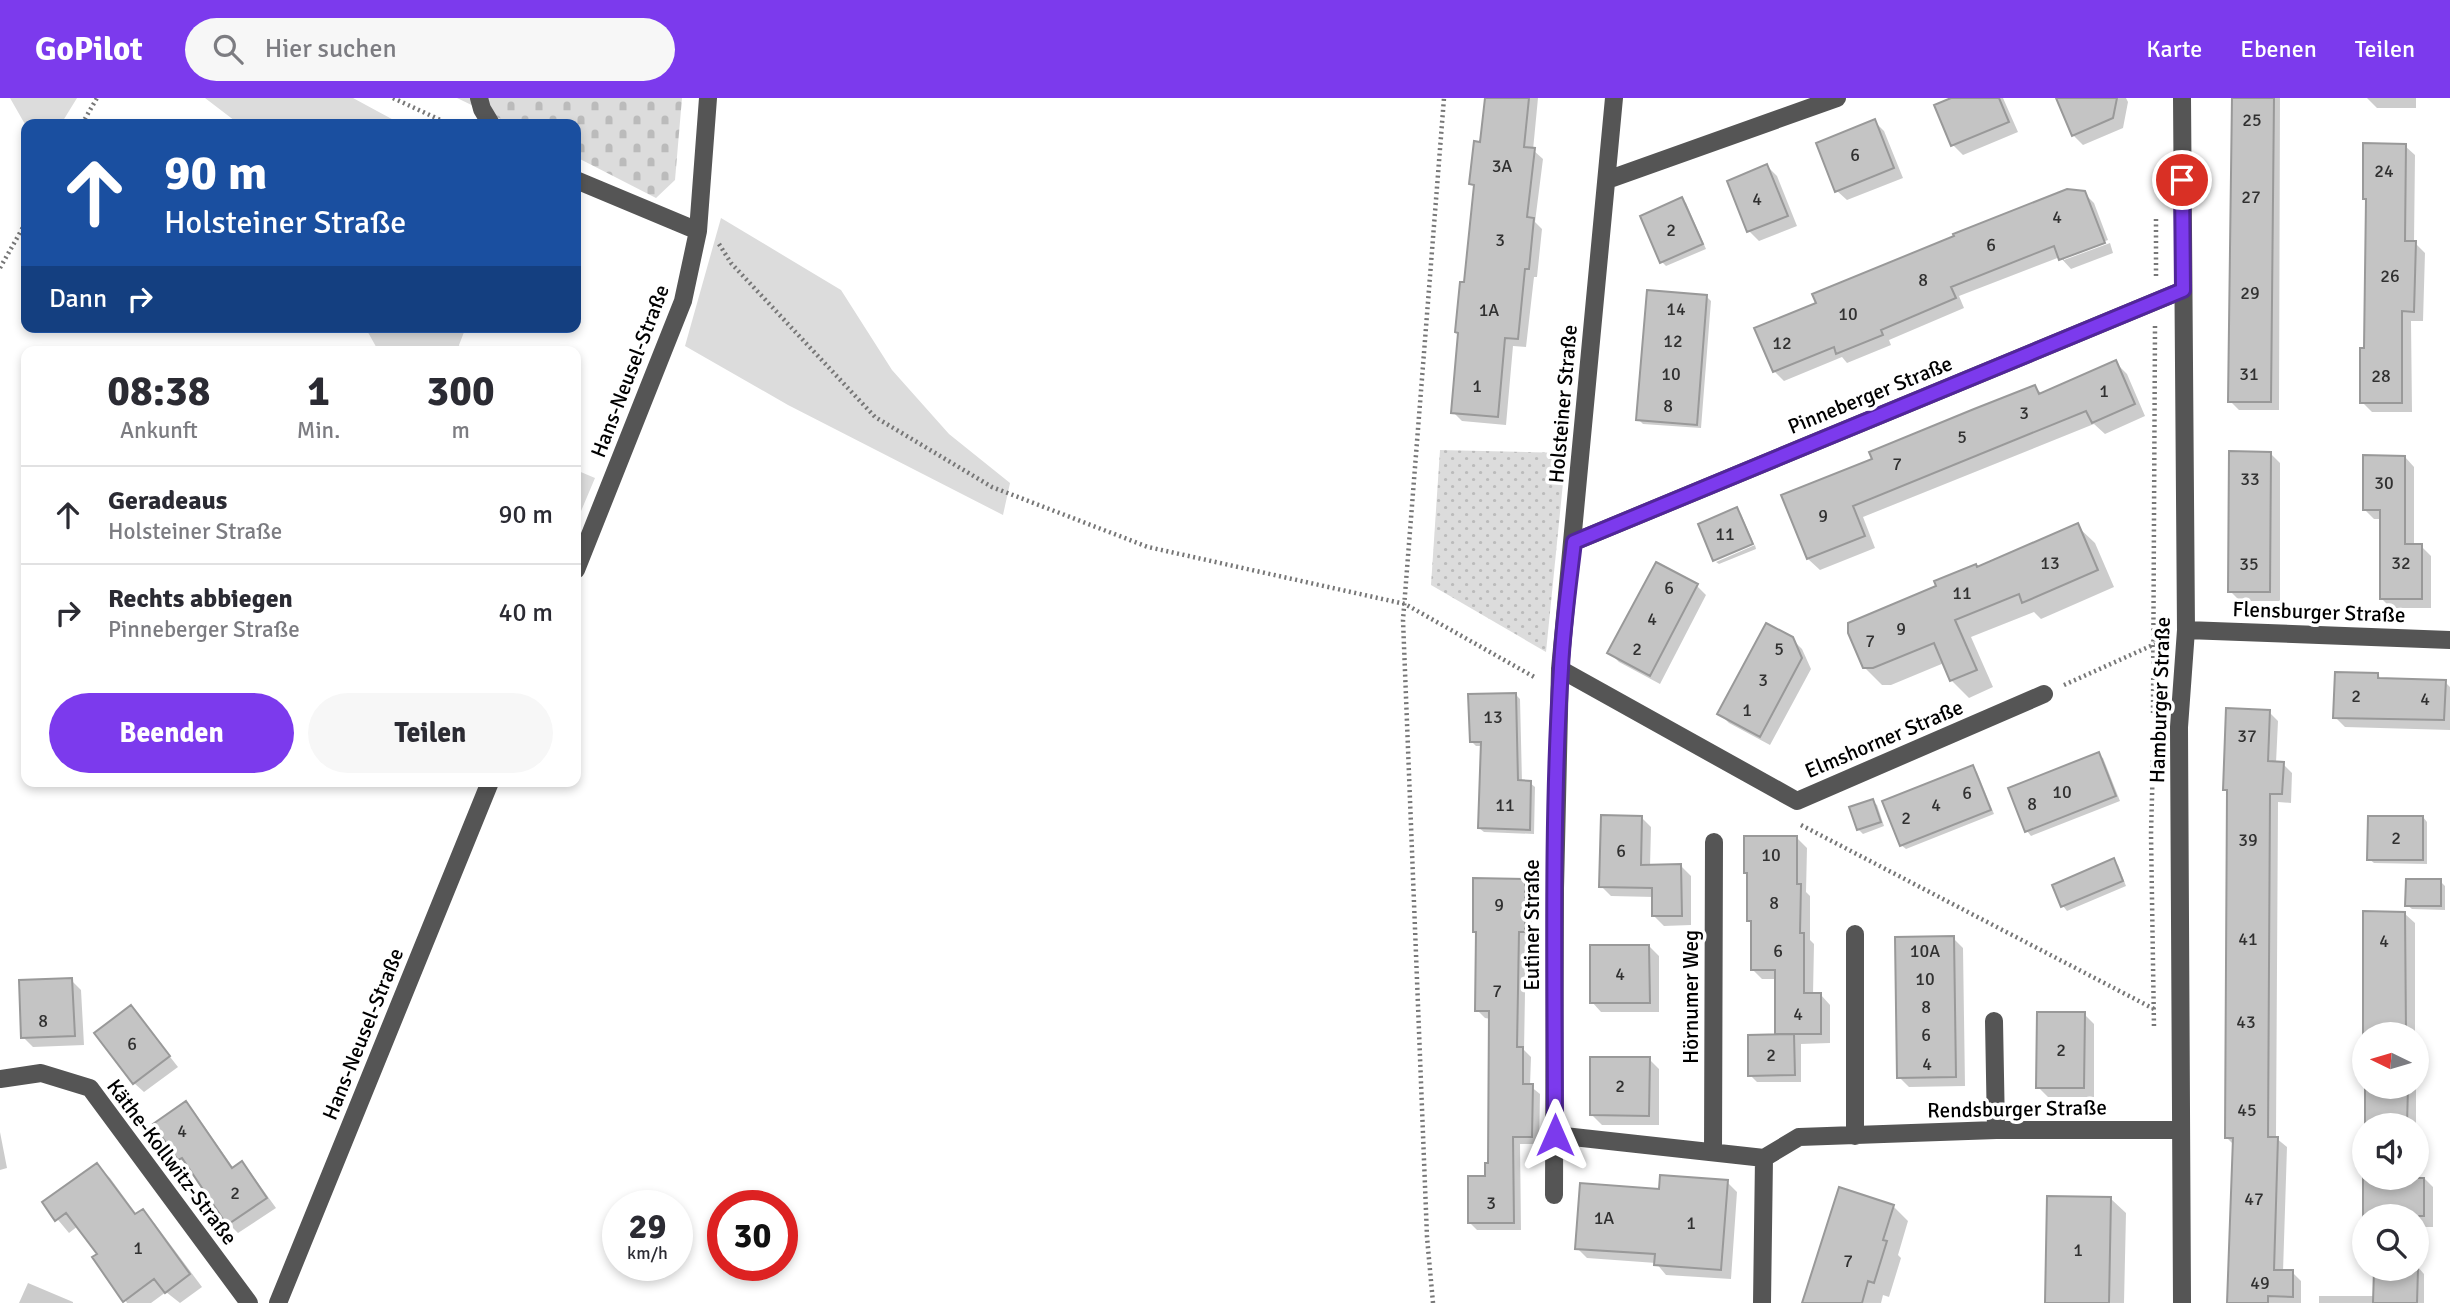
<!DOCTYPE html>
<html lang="de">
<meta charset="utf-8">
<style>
:root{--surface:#fff;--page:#f7f7f7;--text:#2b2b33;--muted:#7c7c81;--line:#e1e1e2;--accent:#7c3aed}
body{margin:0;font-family:Signika,sans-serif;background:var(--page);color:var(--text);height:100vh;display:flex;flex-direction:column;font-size:26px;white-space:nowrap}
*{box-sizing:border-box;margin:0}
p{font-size:23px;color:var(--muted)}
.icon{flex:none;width:38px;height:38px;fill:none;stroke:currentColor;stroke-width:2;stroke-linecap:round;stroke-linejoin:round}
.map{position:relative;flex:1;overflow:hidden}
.details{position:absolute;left:21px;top:248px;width:560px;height:441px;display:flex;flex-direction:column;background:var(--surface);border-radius:14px;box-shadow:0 4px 10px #0003}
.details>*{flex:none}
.guide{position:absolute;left:21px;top:21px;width:560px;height:214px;border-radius:14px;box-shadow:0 4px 10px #0003;background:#1a4fa0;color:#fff;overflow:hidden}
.needle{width:46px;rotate:275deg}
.controls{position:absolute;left:2352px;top:924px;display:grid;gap:14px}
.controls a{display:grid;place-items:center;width:77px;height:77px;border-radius:50%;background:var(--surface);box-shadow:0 4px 10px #0003;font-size:35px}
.speed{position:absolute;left:602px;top:1092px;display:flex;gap:14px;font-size:35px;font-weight:700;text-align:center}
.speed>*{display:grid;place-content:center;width:91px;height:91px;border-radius:50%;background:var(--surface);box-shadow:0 4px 10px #0003;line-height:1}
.speed small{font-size:18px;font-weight:400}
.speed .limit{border:10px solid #d22;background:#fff;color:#111}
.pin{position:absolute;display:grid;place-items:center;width:60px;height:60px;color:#fff;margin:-30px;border:4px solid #fff;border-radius:50%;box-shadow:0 2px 7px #0007}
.me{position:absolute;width:77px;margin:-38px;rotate:0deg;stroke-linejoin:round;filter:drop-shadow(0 0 5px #0008)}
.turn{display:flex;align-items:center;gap:24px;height:147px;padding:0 28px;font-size:32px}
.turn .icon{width:91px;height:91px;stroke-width:2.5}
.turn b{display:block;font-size:49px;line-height:60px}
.then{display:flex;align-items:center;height:66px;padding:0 28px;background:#0003;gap:14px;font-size:26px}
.eta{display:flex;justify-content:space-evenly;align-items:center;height:119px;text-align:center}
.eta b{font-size:42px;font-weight:700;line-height:49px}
.action{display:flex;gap:14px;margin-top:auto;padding:14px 28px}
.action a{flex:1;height:80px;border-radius:42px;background:var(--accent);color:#fff;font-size:28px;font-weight:700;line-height:80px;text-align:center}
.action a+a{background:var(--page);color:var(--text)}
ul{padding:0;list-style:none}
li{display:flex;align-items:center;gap:21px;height:98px;padding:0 28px;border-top:2px solid var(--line)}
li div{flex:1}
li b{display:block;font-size:26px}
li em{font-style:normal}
header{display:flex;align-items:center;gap:42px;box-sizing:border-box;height:98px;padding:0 35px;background:var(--accent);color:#fff}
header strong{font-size:33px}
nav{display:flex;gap:38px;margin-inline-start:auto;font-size:24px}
.search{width:490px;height:63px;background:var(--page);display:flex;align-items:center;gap:18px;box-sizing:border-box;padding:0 24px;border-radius:38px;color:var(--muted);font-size:26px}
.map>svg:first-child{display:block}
.grass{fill:#dcdcdc}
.cemetery{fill:url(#cemetery-stones)}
.park{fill:url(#park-dots)}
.shadow{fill:#0003}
.building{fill:#c4c4c4;stroke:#999;stroke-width:2}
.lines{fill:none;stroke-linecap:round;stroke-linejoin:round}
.path{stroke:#777;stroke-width:4.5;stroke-dasharray:2 3.5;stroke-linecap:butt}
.minor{stroke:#555;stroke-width:18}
.route-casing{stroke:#51269a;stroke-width:18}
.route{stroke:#7c3aed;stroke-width:12}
.labels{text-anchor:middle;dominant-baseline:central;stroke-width:7;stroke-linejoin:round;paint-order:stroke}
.number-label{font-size:18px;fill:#313131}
.street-label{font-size:21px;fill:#000;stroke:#fff}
</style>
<header>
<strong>GoPilot</strong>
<div class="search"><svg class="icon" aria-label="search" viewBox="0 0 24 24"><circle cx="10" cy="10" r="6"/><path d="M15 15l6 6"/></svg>Hier suchen</div>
<nav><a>Karte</a><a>Ebenen</a><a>Teilen</a></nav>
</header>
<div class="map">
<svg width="2450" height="1205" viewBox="0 0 2450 1205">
<defs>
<pattern id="cemetery-stones" width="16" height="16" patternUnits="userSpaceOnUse" patternTransform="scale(1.75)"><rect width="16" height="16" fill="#dcdcdc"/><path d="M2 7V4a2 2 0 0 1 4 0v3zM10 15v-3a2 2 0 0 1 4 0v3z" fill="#bbb"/></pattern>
<pattern id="park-dots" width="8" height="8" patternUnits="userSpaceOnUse" patternTransform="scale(1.75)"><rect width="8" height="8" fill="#dcdcdc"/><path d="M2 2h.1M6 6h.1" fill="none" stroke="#bbb" stroke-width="1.8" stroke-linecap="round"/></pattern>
</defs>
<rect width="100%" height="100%" fill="#fff"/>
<!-- grass -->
<path class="grass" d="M10,0h67l-16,26 -35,2z
M205,0h148l48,26h-162z
M721,120l120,72 51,80 57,64 61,49 -7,32 -215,-110 -103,-59z
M365,229h101l-7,18 2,7h-82z
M576,372l19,8 -19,45z"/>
<!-- cemetery -->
<path class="cemetery" d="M457,0h225l-7,82 -19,18 -80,-41v-33h-65z"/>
<!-- park -->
<path class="park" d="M1440,352l126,3 -20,199 -115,-67z"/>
<!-- shadow -->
<path class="shadow" d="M1486,0h52l-5,52 10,9 -8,63 7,7 -5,48h-3l-8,70 -13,-1 -7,79 -44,-4 -9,-9 23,-224 -5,-5 11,-39z
M1955,0h48l15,34 -55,23 -10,-10 -17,-39z
M2058,0h68l2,4 -5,26 -40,17 -9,-9z
M2233,0h47l-1,312h-40l-9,-9z
M2367,0h49v10h-39z
M1874,23l10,10 19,47 -56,22 -10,-9z
M2405,48l10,9 -1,87 11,11 -2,68h-12l1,91h-40l-10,-10 4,-52 2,-149z
M1767,68l10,10 20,50 -38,15 -10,-10 -20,-49z
M2084,95l10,10 14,37 -44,17v3l46,-17 3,10 -42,16 -11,-12 -101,39 5,12 -75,32 2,5 -44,18 -5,-6 -58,24 -10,-10 -17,-42z
M1681,101l5,4 20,46 -40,17 -4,-4z
M1706,198l5,5 -10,127 -58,-4 -5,-5z
M2115,264l12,12 18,42 -40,18 -11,-10 -231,93 12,31 -55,22 -12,-11 66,-99 161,-73 7,7z
M2270,355l10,10v138h-40l-10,-10z
M2405,359l9,10v79h7l10,10v52h-40l-10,-10 1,-79h-8l-10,-10z
M1737,411l4,5 12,28 -39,17z
M2077,428l18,17 19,44 -73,32 -7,-7 -63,25 22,50 -24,11 -18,-18 -7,-17 -53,22h-9l-18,-18z
M1755,447l1,4 -37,15 -3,-2z
M1697,488l9,9 -46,89 -41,-22 -10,-10z
M1792,541l10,10 9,20 -41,76 -41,-22 -10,-10z
M2378,577l4,5 63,2 5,5v43l-105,-3 -10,-10z
M1515,596l5,5 2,83 8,1 5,4 -1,47 -50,-2 -5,-4 3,-82h-6l-5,-5z
M2269,614l9,9 -2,42 7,1 9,9 -1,30 -13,-1 -2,336 11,9 -4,125h9l9,9v22h-72l5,-158 -8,-8 3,-343 -5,-5z
M2098,656l5,4 17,43 -89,35 -4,-5 -17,-43z
M1973,669l4,5 17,42 -88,35 -5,-4z
M1872,703l5,4 7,21 -21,8 -5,-5z
M1641,719l10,10 -1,40 31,-1 10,10v49l-27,1 -10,-10v-19l-43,-1 -10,-10z
M2423,719l4,5v42l-53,-1 -5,-4z
M1797,740l10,10 -1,44 4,4v44l4,4 -1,51h8l9,10v38l-29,1v38h-44l-7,-7 29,-39 -3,-2v-55h-14l-10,-10 1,-45 -4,-4v-44l-3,-4z
M2113,763l5,4 8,21 -59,25 -4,-5 -9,-20z
M1524,782l8,8v52l-6,-1 -2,111 7,7 -1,29 10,8 -1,50h-19l1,86h-44l-8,-8 21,-57 1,-146 -6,-1 -8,-8 1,-75 -4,-4z
M2440,783l5,5v24l-33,-1 -5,-4z
M2365,815l40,1 10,9v111h-50z
M1953,840l10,10 2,138 -56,1 -10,-10z
M1649,848l10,10v56h-58l-9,-10z
M71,882l10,10 3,55 -51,2 -10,-10z
M131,909l47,60 -34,25 -10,-9z
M2084,916l10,10v73h-46l-10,-10z
M1649,961l10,10v56h-57l-10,-10z
M2367,989h49v38h-50z
M186,1006l9,9 39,56 8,-6 9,10 25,35 -38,25 -9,-9 -38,-56 -11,-9 -25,-34z
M0,1034l7,36 -7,2z
M97,1068l13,12 27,37 6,-4 12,13 47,63 -22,16 -14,-11 -15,11h-24l-28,-49 -21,-28 -9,7 -25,-30z
M2417,1079h6l10,10v40h-16v-11h-52l1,-38z
M1727,1084l10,10 -6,87 -65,-4 -10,-12 -69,-5 -10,-10 84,-57z
M2111,1101l15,14 -2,90h-77z
M1893,1108l15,15 -10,34 3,3 -12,39 -6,-2 -2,8h-32z
M2417,1168l7,8v29h-105v-7h56l1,-27h41z
M28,1185l45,19v1h-54z"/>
<!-- building -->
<path class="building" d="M1485,0h44l-5,49 11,1 -8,69 7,1 -5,51h-4l-7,70 -13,-1 -7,79 -47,-4 7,-80 -3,-1 5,-50h4l10,-97 -5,-1 5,-43 6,1z
M1951,0h48l10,24 -58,24 -17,-41z
M2056,0h61l-4,20 -41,18z
M2232,0h42l-3,304h-43z
M1875,21l19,49 -59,24 -19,-49z
M2363,45l43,1 -1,97h11l-2,71 -12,-1v92h-42v-55h4l2,-149h-3z
M1767,66l21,52 -41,16 -20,-51z
M2067,91l18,2 20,52 -46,17 -5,-14 -103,41 5,11 -75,32 2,5 -47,19 -2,-7 -61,25 -19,-44 62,-25 -4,-9 142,-58 -1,-2z
M1682,99l21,47 -43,19 -20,-47z
M1647,192l60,5 -10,130 -61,-5z
M2116,262l19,44 -43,19 -6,-12 -233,95 12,30 -58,23 -26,-64 91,-36 -3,-7 105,-43 61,-24 4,9z
M2229,353l42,1 -1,140h-42z
M2363,357l42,1v88h17v55h-42v-89h-17z
M1737,409l16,37 -40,17 -15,-37z
M2078,425l20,47 -76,33 -3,-9 -64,26 22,50 -27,11 -16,-38 -61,25h-10l-15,-35v-10l88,-37 -2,-5 42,-17 1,3z
M1656,464l42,22 -48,92 -43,-23z
M1766,525l27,14 9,21 -42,79 -43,-23z
M2335,574l43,1v5l68,2 -2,40 -111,-2z
M1516,595l2,87 13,1 -1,49 -52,-2 3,-86h-11l-2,-48z
M2226,610l44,2 -2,51 16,1 -2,32h-12l-2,343h10l-4,133h19v27l-25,-1v7h-41l6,-165h-8l2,-348h-4z
M2099,654l17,44 -91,36 -17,-44z
M1973,667l18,45 -91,36 -18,-45z
M1873,701l8,23 -24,8 -8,-23z
M1601,717l41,1 -1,49 40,-1 1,52h-30v-28l-53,-1z
M2368,718h55v44h-56z
M1744,738h53v48h4l-1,49h4v60h17v41h-46v-64h-24v-49h-4v-48h-3z
M2114,760l9,23 -62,26 -9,-22z
M1473,780l52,1v53h-6l-2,115h6v37h10l-1,53h-19l1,86h-46v-47h17v-13h3l1,-152h-14l1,-79h-3z
M2406,781h35v27h-36z
M2363,813l42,1 1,122h-43z
M1954,838l2,141 -59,1 -2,-141z
M1590,847h59l1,58h-60z
M72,880l3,58 -54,2 -2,-58z
M131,907l39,51 -37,28 -39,-51z
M2037,914h48l-1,76h-48z
M1794,936l1,41 -47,1v-41z
M1590,959h60l-1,59 -59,-1z
M2365,989h43l-1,38h-42z
M186,1003l46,67 10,-7 25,37 -40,27 -45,-67 -4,2 -25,-36z
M97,1065l38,51 8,-5 47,65 -25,19 -11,-14 -31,23 -31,-45 5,-3 -31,-41 -11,8 -13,-19z
M1660,1077l68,5 -7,90 -67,-5 1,-11 -80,-5 5,-66 79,6z
M2363,1080h61v38h-61z
M1839,1089l55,18 -11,35 4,1 -13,42 -6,-2 -6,22h-60z
M2047,1098l64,1 -2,106h-64z
M2374,1171h44l-1,34h-44z"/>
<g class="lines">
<!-- path -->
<path class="path" d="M393,0l56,26
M82,26l15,-26
M719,146l12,19 144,154 117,70 156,60 257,57 131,74
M0,170l26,-46
M2156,178v-58
M2064,587l91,-41
M2153,615l2,-387
M2153,662l-2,74 3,194
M1801,727l355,185
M1433,1205l-6,-66 -24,-617 41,-522"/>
<!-- minor -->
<path class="minor" d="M479,0l3,11 9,15
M576,82l122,51
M1607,82l230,-82
M1574,444l609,-252
M576,472l107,-269 15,-70 10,-133
M2186,532l264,10
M1560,571l237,132 247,-107
M1855,836v202
M1994,923l2,109
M0,981l41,-6 49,15 159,215
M1555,1037l209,23
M1713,1054l1,-310
M1554,1097l1,-307 5,-219 54,-571
M278,1205l212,-521
M1762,1205l2,-145 35,-21 197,-7h184
M2182,1205l-3,-576 7,-97 -4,-532"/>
</g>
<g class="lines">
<!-- route casing -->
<g class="route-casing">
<path id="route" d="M1555,1037c0,-155 -4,-312 6,-467 2,-42 8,-84 13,-126l609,-252 -1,-110"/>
</g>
<!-- route -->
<use href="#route" class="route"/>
</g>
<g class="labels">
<!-- number labels -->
<g class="number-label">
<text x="2252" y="22">25</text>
<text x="1855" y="57">6</text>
<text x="1502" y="68">3A</text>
<text x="2384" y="73">24</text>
<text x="2251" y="99">27</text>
<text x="1757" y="101">4</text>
<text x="2057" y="119">4</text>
<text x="1671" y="132">2</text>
<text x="1500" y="142">3</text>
<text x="1991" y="147">6</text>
<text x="2390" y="178">26</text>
<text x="1923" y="182">8</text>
<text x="2250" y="195">29</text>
<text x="1676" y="211">14</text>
<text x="1489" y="212">1A</text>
<text x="1848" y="216">10</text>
<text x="1673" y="243">12</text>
<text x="1782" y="245">12</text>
<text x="1671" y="276">10</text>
<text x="2249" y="276">31</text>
<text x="2381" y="278">28</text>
<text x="1477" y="288">1</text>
<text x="2104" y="293">1</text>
<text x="1668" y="308">8</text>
<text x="2024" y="315">3</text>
<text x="1962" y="339">5</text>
<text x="1897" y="366">7</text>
<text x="2250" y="381">33</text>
<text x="2384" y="385">30</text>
<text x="1823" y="418">9</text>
<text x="1725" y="436">11</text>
<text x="2050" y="465">13</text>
<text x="2401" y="465">32</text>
<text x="2249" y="466">35</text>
<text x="1669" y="490">6</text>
<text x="1962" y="495">11</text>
<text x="1652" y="521">4</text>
<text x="1901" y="531">9</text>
<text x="1870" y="543">7</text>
<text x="1637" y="551">2</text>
<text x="1779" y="551">5</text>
<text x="1763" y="582">3</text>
<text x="2356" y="598">2</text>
<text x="2425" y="601">4</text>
<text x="1747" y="612">1</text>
<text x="1493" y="619">13</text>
<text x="2247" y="638">37</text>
<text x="2062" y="694">10</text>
<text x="1967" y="695">6</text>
<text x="2032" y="706">8</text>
<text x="1505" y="707">11</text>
<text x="1936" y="707">4</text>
<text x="1906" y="720">2</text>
<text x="2396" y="740">2</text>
<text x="2248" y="742">39</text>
<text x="1621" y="753">6</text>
<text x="1771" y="757">10</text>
<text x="1774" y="805">8</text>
<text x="1499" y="807">9</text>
<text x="2248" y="841">41</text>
<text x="2384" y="843">4</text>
<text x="1778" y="853">6</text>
<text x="1925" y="853">10A</text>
<text x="1620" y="876">4</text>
<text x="1925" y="881">10</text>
<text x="1497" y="893">7</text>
<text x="1926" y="909">8</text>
<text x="1798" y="916">4</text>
<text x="43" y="923">8</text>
<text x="2246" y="924">43</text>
<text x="1926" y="937">6</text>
<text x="132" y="946">6</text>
<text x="2061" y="952">2</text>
<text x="1771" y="957">2</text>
<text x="1927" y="966">4</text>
<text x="1620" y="988">2</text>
<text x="2247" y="1012">45</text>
<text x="182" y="1033">4</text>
<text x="235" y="1095">2</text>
<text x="2254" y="1101">47</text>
<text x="1491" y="1105">3</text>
<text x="1604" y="1120">1A</text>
<text x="1691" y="1125">1</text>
<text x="138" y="1150">1</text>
<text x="2078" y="1152">1</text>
<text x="1848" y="1163">7</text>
<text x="2260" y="1185">49</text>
</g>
<!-- street labels -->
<g class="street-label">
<text transform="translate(630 273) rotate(-69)">Hans-Neusel-Straße</text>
<text transform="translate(1870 297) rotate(-22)">Pinneberger Straße</text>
<text transform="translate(1563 306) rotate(-85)">Holsteiner Straße</text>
<text transform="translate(2319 514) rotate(2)">Flensburger Straße</text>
<text transform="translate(2160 602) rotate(-88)">Hamburger Straße</text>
<text transform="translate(1884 641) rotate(-23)">Elmshorner Straße</text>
<text transform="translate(1532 827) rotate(-90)">Eutiner Straße</text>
<text transform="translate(1691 899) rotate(-90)">Hörnumer Weg</text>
<text transform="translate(363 936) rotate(-68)">Hans-Neusel-Straße</text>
<text transform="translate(2017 1011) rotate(-1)">Rendsburger Straße</text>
<text transform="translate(172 1064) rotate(53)">Käthe-Kollwitz-Straße</text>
</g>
</g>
</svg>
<div class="controls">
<a><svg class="needle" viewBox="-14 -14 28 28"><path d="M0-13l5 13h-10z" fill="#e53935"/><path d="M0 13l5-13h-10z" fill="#7c7c81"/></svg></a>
<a><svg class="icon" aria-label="sound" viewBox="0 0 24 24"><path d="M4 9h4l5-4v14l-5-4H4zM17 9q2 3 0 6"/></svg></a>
<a><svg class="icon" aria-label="search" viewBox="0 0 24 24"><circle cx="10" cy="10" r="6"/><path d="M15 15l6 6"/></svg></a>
</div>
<div class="speed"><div>29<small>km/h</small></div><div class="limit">30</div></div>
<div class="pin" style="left:2182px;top:82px;background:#d93025"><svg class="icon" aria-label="arrive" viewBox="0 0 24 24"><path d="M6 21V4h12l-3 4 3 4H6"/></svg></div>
<svg class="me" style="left:1555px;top:1037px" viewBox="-20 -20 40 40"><path d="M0-17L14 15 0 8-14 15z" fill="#7c3aed" stroke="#fff" stroke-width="4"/></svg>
<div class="guide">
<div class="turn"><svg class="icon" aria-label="ahead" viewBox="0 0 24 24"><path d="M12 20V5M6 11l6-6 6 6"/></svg><div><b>90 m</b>Holsteiner Straße</div></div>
<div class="then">Dann<svg class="icon" aria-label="right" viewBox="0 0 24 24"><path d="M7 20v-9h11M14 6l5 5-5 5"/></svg></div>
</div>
<section class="details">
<div class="eta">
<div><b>08:38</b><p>Ankunft</p></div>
<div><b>1</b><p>Min.</p></div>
<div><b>300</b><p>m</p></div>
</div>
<ul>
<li><svg class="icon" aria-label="ahead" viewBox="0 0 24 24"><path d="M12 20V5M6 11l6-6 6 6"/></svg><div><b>Geradeaus</b><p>Holsteiner Straße</p></div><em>90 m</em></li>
<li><svg class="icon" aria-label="right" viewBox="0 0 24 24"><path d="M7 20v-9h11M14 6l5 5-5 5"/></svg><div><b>Rechts abbiegen</b><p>Pinneberger Straße</p></div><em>40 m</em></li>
</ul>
<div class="action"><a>Beenden</a><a>Teilen</a></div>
</section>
</div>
